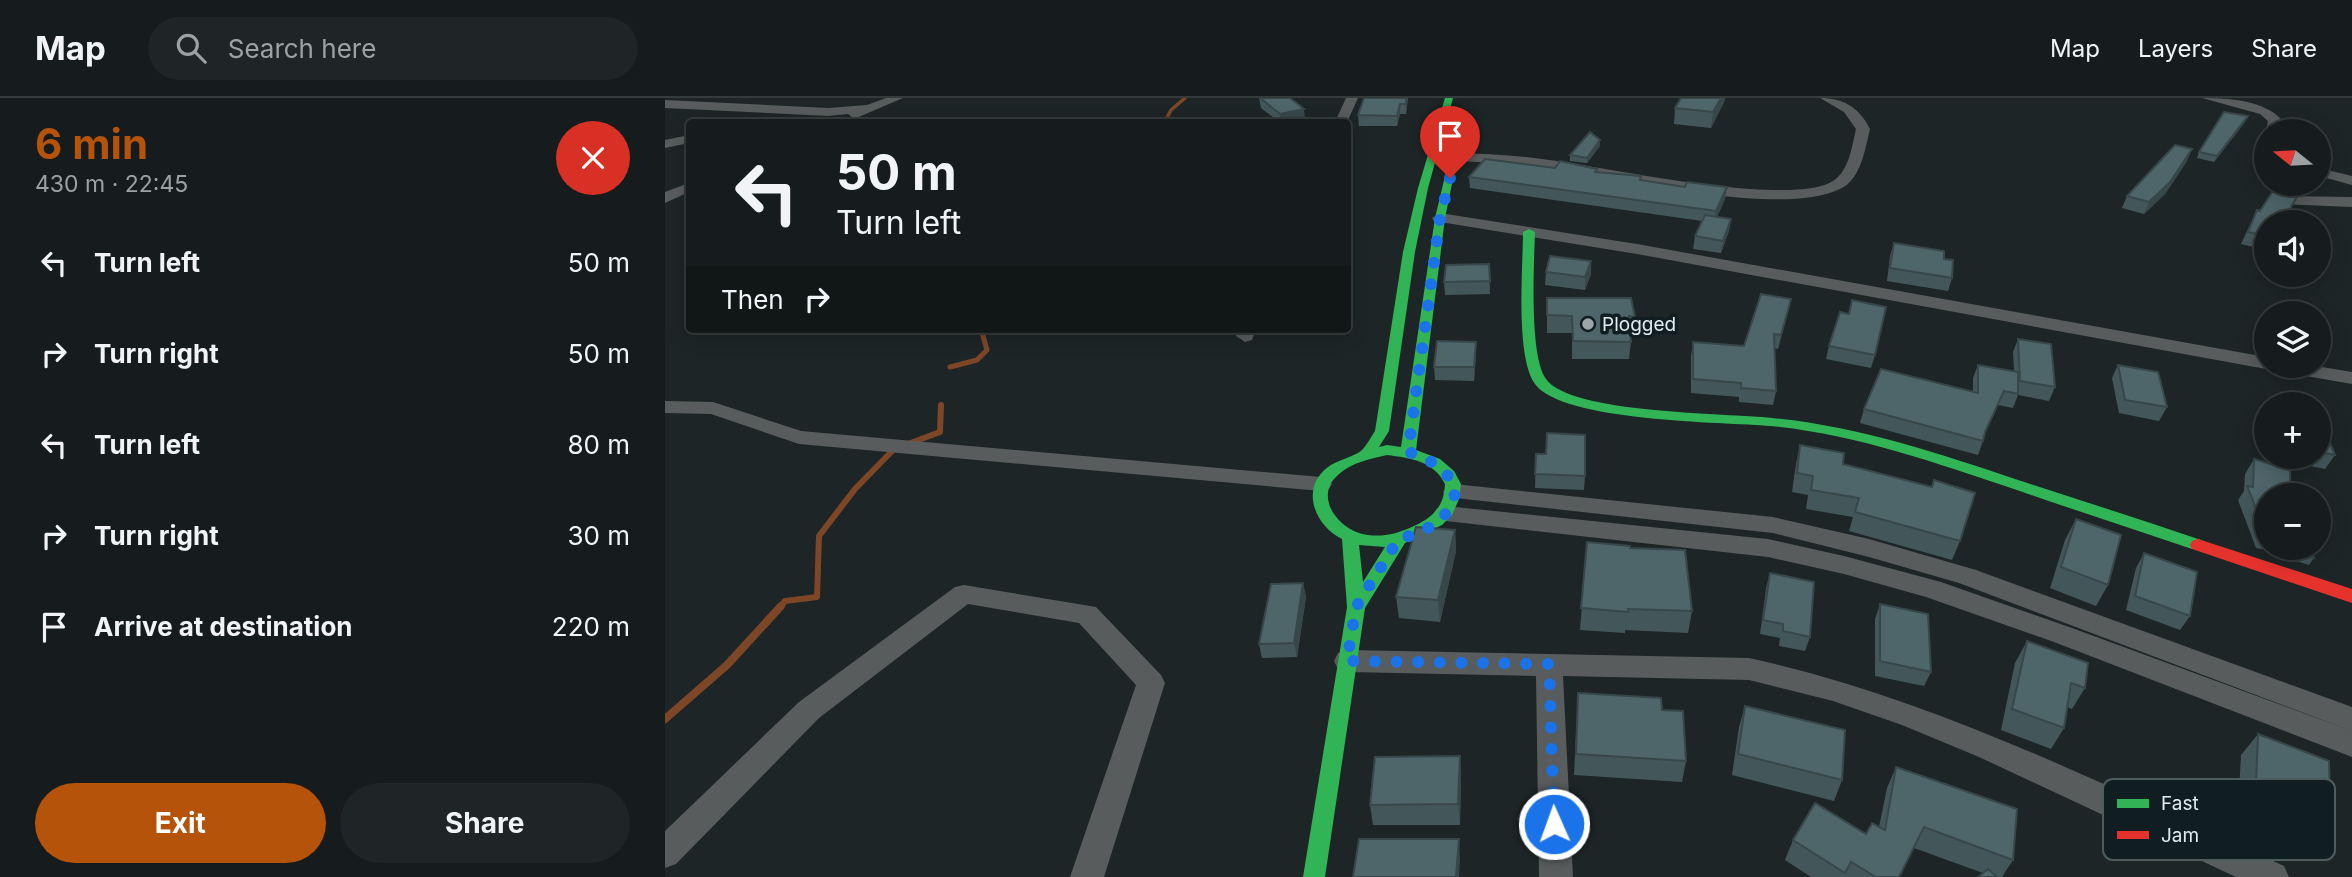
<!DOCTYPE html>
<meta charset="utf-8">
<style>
:root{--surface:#161c1d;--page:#1f2526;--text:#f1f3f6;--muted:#9ea1a4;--line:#353a3b;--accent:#b45309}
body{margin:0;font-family:Inter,sans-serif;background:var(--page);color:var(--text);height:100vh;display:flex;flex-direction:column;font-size:26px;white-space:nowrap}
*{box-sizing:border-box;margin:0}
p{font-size:23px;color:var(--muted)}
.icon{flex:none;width:38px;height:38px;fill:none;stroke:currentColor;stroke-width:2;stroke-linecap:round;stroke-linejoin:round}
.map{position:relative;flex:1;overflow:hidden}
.sheet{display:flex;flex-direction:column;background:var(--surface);width:665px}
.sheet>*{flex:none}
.banner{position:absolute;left:21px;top:21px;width:665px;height:214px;border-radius:7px;box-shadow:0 4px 18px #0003,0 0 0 2px var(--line);background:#161c1d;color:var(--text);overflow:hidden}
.needle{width:46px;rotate:288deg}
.controls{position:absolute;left:1589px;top:21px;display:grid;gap:14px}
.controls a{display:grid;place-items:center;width:77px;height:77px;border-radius:50%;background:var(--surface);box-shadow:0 4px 18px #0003,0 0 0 2px var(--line);font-size:35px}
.pin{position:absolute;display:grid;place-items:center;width:60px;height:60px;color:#fff;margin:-72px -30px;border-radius:50% 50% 50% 0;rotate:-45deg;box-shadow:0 0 7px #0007}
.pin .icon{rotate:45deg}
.me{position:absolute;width:77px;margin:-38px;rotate:358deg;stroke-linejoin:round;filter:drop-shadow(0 0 5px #0008)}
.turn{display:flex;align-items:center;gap:24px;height:147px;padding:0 35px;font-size:32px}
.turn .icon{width:91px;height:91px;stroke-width:2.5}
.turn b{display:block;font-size:49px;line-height:60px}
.then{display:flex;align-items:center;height:66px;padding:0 35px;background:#0003;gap:14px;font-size:26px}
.round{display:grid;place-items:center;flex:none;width:74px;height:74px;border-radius:37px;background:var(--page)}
.summary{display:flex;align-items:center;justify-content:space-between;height:119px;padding:0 35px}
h1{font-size:42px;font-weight:700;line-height:52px;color:var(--accent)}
.action{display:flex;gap:14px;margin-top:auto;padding:14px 35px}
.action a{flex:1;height:80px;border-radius:42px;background:var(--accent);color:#fff;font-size:28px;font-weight:700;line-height:80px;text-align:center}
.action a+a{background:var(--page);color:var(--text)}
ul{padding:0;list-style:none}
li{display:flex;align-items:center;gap:21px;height:91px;padding:0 35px}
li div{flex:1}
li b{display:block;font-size:26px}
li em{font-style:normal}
header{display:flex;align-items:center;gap:42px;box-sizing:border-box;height:98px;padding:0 35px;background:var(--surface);border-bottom:2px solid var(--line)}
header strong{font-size:33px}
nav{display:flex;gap:38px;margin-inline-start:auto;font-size:24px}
.search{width:490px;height:63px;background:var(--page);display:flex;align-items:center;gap:18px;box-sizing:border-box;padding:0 24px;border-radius:38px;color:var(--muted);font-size:26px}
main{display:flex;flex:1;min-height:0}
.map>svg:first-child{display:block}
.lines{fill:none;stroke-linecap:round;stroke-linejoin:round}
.stream-far3{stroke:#7d4727;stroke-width:3.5}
.stream-far2{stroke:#7d4727;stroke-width:5}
.stream-far1{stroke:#7d4727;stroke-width:6}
.stream{stroke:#7d4727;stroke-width:8}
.street{fill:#585c5d;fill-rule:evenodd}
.fast{fill:#30b455;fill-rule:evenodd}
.jam{fill:#e5322d;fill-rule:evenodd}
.wall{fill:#43575b}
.shaded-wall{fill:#37474a}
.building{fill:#4e656a;stroke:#37474a;stroke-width:2}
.route{stroke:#1a73e8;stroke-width:12;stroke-dasharray:0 21.6}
.poi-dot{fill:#9ca6a8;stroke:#101e21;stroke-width:2.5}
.labels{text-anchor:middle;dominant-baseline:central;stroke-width:7;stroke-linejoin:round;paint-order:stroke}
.poi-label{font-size:19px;fill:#e1ebed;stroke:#101e21;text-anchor:start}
.key{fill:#101e21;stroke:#4f5c5e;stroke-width:2}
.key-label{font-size:19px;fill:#e1ebed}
</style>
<header>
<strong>Map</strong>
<div class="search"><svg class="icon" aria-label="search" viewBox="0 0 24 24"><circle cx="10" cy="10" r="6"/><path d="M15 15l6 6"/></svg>Search here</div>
<nav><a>Map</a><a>Layers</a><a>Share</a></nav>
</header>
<main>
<section class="sheet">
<div class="summary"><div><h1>6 min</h1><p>430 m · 22:45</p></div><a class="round" style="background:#d93025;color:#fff"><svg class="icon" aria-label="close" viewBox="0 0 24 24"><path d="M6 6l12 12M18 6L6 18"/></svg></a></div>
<ul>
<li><svg class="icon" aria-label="left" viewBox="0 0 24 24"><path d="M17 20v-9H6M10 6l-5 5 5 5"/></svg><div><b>Turn left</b></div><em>50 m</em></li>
<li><svg class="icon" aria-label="right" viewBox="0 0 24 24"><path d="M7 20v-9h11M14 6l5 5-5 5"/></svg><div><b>Turn right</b></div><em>50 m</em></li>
<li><svg class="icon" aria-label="left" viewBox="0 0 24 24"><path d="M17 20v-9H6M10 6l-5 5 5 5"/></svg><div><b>Turn left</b></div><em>80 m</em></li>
<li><svg class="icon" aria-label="right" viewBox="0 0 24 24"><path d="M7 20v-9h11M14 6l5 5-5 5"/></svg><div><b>Turn right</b></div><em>30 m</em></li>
<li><svg class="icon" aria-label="arrive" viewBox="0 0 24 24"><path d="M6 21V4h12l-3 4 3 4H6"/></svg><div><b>Arrive at destination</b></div><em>220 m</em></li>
</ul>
<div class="action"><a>Exit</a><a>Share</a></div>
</section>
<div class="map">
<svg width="1687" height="779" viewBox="0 0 1687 779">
<rect width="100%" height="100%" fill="#1d2527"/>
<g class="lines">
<!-- stream-far3 -->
<path class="stream-far3" d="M500,24l6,-12 14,-12"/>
<!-- stream-far2 -->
<path class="stream-far2" d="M285,269l27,-7 10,-10 -6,-21"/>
<!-- stream-far1 -->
<path class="stream-far1" d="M243,346l32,-12 1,-27
M114,510l6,-7 32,-4 2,-61 36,-47 39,-40"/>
<!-- stream -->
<path class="stream" d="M0,621l62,-54 54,-59"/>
<!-- street -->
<path class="street" d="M221,0h17l-49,21 -6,-5 -20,2 -163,-8v-8l163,8 39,-3z
M681,0h12l-11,24h-12z
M1155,0c23,0 39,9 50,31 -5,20 -9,51 -30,60 -61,29 -220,-11 -290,-21 -32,-4 -64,-6 -96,-7l-7,-4 7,-4c32,1 64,2 95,7 56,7 242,48 284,21 16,-10 19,-35 23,-52l-12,-17z
M1537,0c26,0 62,2 80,22l-2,11h-14l2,-10 -8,-7z
M24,37v8l-24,5v-8z
M1654,70l33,8v9l-33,-9z
M24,85v9l-24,11v-11z
M1620,98l67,1v10l-72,-3 -3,-3z
M775,115l197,31 629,113v9h50l36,6v12l-69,-12 -10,-6 -7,3 -629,-115 -203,-33 -2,-3z
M573,231h18l-4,11 -7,2 -9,-6z
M0,303l48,1 88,29 520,46 8,2 3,5 -3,5 -8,2 -522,-47 -88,-30 -46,-1z
M789,386l319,33 96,22 107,31 376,137v24l-393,-148 -90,-26 -96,-24 -327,-36 -3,-5 3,-5z
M780,408l323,33 76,17 97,26 131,46 280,103v26l-298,-115 -128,-45 -82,-23 -76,-17 -331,-37 -4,-6 4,-6z
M299,487l132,22 65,68 4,8 -61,194h-34l66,-192 -57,-62 -111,-19 -149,114 -143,146 -11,4v-37l134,-129 156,-115z
M683,552l401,8c188,41 360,130 535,208l5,11h-53l-257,-120 -77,-32 -69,-24 -84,-21 -186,-4 10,201h-34l-3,-201 -188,-4 -10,-3 -4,-8 4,-8z"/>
<!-- fast -->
<path class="fast" d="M780,0h8l-25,90 -13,64 -26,179 -10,16 8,-2 14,2 34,-229 17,-71 8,-2 -15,73 -29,232 24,9 14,12 7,13 -2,15 -7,16 -10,10 -37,18 -40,65 -40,269h-22l44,-270 -5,-68c-28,-14 -42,-51 -14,-72 9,-7 28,-11 34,-17 5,-5 9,-13 13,-19l28,-179 15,-64zM722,357c23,3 47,6 58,29 -1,21 -10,32 -29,41 -18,9 -37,14 -57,8 -24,-8 -44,-38 -21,-58 14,-13 32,-16 49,-20zM694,447l26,2 -22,35z
M864,131l6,3c-1,31 -6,124 11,147 25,35 181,34 226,39 84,8 166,35 246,62 62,20 124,40 186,61l2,4 -2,4h-12c-60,-20 -120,-40 -181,-61 -78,-26 -157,-54 -240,-62 -48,-4 -208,-4 -236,-42 -20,-27 -12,-118 -12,-152z"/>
<!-- jam -->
<path class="jam" d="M1533,441l154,50v14l-160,-54 -2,-4 2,-4z"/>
</g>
<!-- wall -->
<path class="wall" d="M594,0h31l15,22 -12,2h-14l-18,-14z
M699,0h44l-2,16h-6l-3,12h-38l-1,-11z
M1016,0h44l-1,4 -13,26 -37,-4 1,-16z
M1583,18l-3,6 -31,40 -17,-4 2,-6z
M935,48l-13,17 -17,-2v-6z
M1522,63l-22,33 -21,20 -22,-6 5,-12z
M890,70l86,8v4l44,7h42l-2,12 -8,18 14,2 -2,12 -8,22 -28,-4 2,-13 7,-15 -232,-33 -1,-11z
M1627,109l-10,15h-16v28l-25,-6 16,-34 3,1z
M1229,145l50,16 8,19 -4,13 -61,-10 3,-25z
M926,163v13l-6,16 -40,-5 1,-13z
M824,166l1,30 -45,1 -1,-13z
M882,200l88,19 -2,17h-3l1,8 -2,17h-57v-26h-25z
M1123,214l-10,37 -4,-1 2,43 -3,14 -34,-3v-5l-48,-4v-37l2,-14 51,4z
M1353,241l37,48 -6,14 -31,-6 -5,13 -15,-3 -14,30 -1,6 -5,14 -118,-32 4,-14 109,-17v-14l5,-13 36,6 -1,-19z
M1164,248l46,9 -4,13 -45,-9z
M811,257l-2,26 -39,-1 -1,-13z
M1453,267l49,42 -8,14 -40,-8 -7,-35z
M1654,330l16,27 -10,14 -44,-9 -1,-3h39z
M1135,347l43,19 117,77 -8,19 -103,-29 4,-14 -47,-8 2,-14 -16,-3 4,-28z
M871,356h10l39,22 -1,14 -49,-2z
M1589,361l12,36v53h38l10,10 -5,7 -22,-7 -2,-5 -29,-5 -18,-48 6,-9 1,-17z
M1411,421l32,66 -12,21 -46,-18 15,-48z
M790,432l1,21 -16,71 -41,-4 -3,-21z
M922,444l43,6 62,63 -4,22 -63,-3v3l-45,-3z
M1479,455l46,63 -10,14 -54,-20 10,-42z
M1105,475l40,64 -5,14 -26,-5 1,-8 -20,-4 6,-46z
M638,485l3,14 -9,60 -35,1 -3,-14z
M1215,506l51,68 -7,14 -49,-10v-57z
M1362,543l58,47 -13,21 -5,-2 -3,21 -13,21 -50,-19 14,-67z
M913,595l84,17 24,51 -4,21 -108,-7z
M1080,608l97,74 -8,21 -102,-26 7,-48z
M1593,636l73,104 -21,21 -73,-31 4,-73z
M795,658l1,21 -1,48h-87l-3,-20z
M1231,669l117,93 -11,17h-24l5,-4 -69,-25 -15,29h-88l-26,-17 8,-20 73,-6 13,-7 8,-39z"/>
<!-- shaded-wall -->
<path class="shaded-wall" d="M741,0h2l-2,16z
M1056,0h4l-1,4 -13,26 2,-16z
M735,6v10l-3,12v-10z
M639,11l1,11 -12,2h-12l-1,-8z
M1583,18l-3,6 -31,40 3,-6z
M935,42v6l-13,17v-5z
M1527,51l-5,12 -22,33 -21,20 5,-12z
M1062,89l-2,12 -11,24 2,-12z
M1066,121l-2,12 -8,22 2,-12z
M926,163v13l-6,16v-13z
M1126,201l-3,13 -10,37 3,-14z
M811,244v13l-2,26v-14z
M790,432l1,21 -16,71 -2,-22z
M638,485l3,14 -9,60 -3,-14z
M795,658l1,21 -1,48 -2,-21z
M794,741l1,20 -1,18h-3z"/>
<!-- building -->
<path class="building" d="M595,0h30l14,11 -24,5z
M699,0h42v6h-6l-3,12 -39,-1z
M1016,0h40l-8,14 -38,-4z
M1559,14l24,4 -31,40 -18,-4z
M1632,26l16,3v4h-20z
M925,34l10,8 -13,18 -17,-3z
M1510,47l17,4 -22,33 -21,20 -22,-6z
M820,61l70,9 5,-7 37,8 -2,3 46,4 -1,4 45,7 2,-5 40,5 -11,24 -247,-34z
M1610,90l11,7h12l-11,19 -4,-1 -4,9h-13v14l-18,-4 9,-22 3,1z
M1040,117l26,4 -8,22 -28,-5z
M1229,145l50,8v8l9,1 -1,18 -62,-10z
M885,158l41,5 -6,16 -39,-5z
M824,166l1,17 -46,1 2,-17z
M1096,196l30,5 -10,36 -7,-1 2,57 -35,-3v-5l-48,-4v-37l51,4z
M882,200h84l4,19 -6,-1 2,26 -58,-1 -1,-25 -25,-1z
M1187,202l34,7 -11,48 -46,-9 11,-34 9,2z
M1353,241l33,5 4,43 -35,-6z
M772,243l39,1 -2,25h-40z
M1313,267l40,7v22l-14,-3 -19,41 -2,9 -119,-32 17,-40 97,24z
M1453,267l40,7 9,35 -42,-7z
M1654,330l5,1 11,26 -16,-3z
M882,335l38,2v41l-50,-2 1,-20h10z
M1135,347l44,8 -1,11 89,23 2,-7 41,13 -15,48 -105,-29 4,-14 -48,-8 2,-14 -16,-3z
M1589,361l36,11v25h-24v38l-19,-47 6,1z
M1411,421l45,16 -13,50 -47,-18z
M751,429l39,3 -17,70 -42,-3z
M922,444l43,4v2l55,2 7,61 -64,-2v3l-47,-4z
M1626,450l19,1 4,9 -21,-7z
M1479,455l53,19 -7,44 -55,-20z
M1105,475l44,9 -4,55 -27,-6v-7l-20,-4z
M638,485l-9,60 -35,1 12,-60z
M1215,506l48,10 3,58 -51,-11z
M1362,543l61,22 -3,25 -14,-5 -7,45 -52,-19z
M913,595l83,5 1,12 21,1 3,50 -110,-7z
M1080,608l100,24 -3,50 -104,-26z
M1593,636l71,27 2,77 -76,-31z
M795,658l-2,48 -88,1 5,-48z
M1231,669l121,42 -4,51 -89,-33 -25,50h-23l-25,-15 -6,11 -52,-33 22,-37 51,31 6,-11 13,7z
M694,741h100l-3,38h-103z
M1323,771l9,8h-19z"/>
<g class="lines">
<!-- route -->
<path class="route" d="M785,80l-10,40 -32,234c33,9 68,38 30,69 -12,10 -26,14 -40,19l-42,67 -9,54 202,3 5,160"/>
</g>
<!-- markers -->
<circle class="poi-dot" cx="923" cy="226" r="7"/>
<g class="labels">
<!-- poi labels -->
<g class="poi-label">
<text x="937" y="226">Plogged</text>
</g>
</g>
<!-- legend -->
<rect x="1438" y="681" width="232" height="81" rx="10" class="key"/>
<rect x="1452" y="701" width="32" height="9" fill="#30b455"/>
<rect x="1452" y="733" width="32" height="8" fill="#e5322d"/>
<g class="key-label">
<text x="1496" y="712">Fast</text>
<text x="1496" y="744">Jam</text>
</g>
</svg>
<div class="controls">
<a><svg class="needle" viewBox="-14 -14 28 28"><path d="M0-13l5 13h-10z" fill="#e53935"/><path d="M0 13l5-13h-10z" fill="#9ea1a4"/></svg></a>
<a><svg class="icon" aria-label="sound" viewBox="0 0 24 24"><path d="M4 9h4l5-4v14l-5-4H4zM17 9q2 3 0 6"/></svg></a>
<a><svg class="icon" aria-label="layers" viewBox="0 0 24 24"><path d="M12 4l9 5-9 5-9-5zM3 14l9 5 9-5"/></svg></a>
<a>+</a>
<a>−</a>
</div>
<div class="pin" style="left:785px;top:80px;background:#d93025"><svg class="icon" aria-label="arrive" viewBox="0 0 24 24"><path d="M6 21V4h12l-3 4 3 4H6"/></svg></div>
<svg class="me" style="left:889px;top:726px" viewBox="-20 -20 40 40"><circle r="17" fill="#1a73e8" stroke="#fff" stroke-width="3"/><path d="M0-11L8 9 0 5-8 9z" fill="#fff"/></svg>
<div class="banner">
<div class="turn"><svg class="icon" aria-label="left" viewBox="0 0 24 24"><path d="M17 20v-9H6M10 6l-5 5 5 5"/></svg><div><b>50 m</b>Turn left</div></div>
<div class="then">Then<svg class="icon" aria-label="right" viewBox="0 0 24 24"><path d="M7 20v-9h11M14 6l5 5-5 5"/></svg></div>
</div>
</div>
</main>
